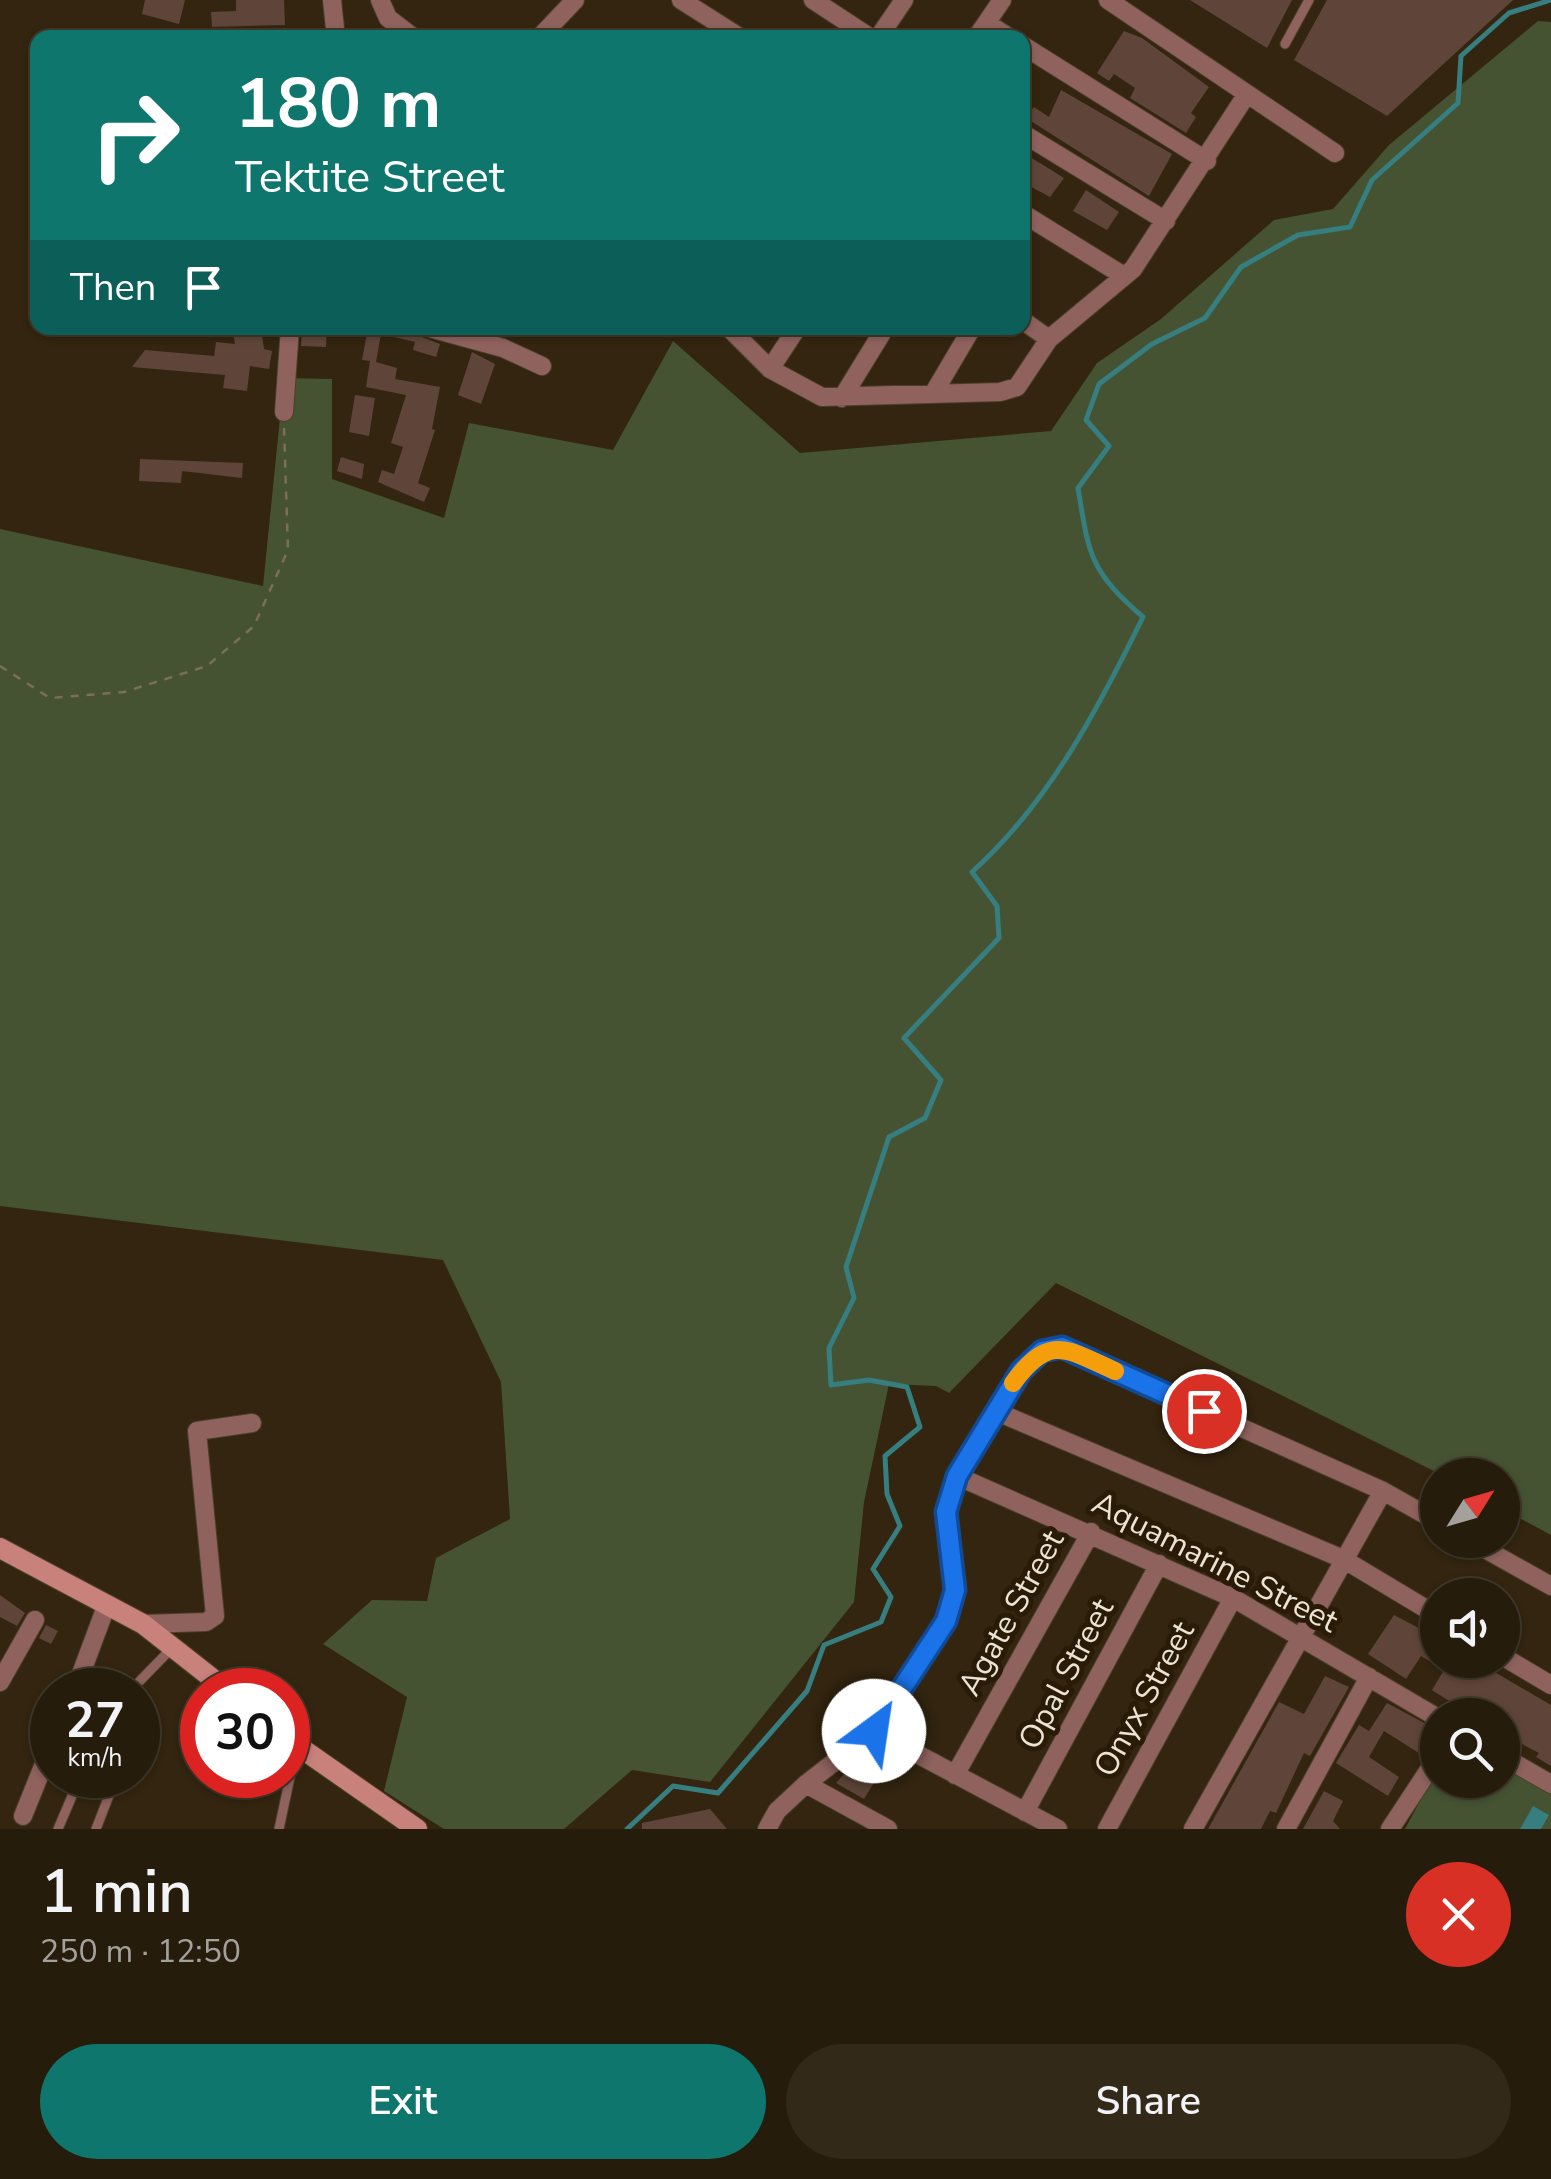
<!DOCTYPE html>
<meta charset="utf-8">
<style>
:root{--surface:#261c0b;--page:#322919;--text:#f1f3f6;--muted:#a4a19d;--line:#423a2c;--accent:#0f766e}
body{margin:0;font-family:"Nunito Sans",sans-serif;background:var(--page);color:var(--text);height:100vh;display:flex;flex-direction:column;font-size:38px;white-space:nowrap}
*{box-sizing:border-box;margin:0}
p{font-size:32px;color:var(--muted)}
.icon{flex:none;width:55px;height:55px;fill:none;stroke:currentColor;stroke-width:2;stroke-linecap:round;stroke-linejoin:round}
.map{position:relative;height:1829px;overflow:hidden}
.panel{display:flex;flex-direction:column;background:var(--surface);flex:1}
.panel>*{flex:none}
.guide{position:absolute;left:30px;top:30px;width:1000px;height:305px;border-radius:20px;box-shadow:0 2px 8px #0004,0 0 0 2px var(--line);background:#0f766e;color:#fff;overflow:hidden}
.needle{width:65px;rotate:53deg}
.buttons{position:absolute;left:1420px;top:1458px;display:grid;gap:20px}
.buttons a{display:grid;place-items:center;width:100px;height:100px;border-radius:50%;background:var(--surface);box-shadow:0 2px 8px #0004,0 0 0 2px var(--line);font-size:50px}
.speed{position:absolute;left:30px;top:1668px;display:flex;gap:20px;font-size:50px;font-weight:700;text-align:center}
.speed>*{display:grid;place-content:center;width:130px;height:130px;border-radius:50%;background:var(--surface);box-shadow:0 2px 8px #0004,0 0 0 2px var(--line);line-height:1}
.speed small{font-size:25px;font-weight:400}
.speed .limit{border:15px solid #d22;background:#fff;color:#111}
.pin{position:absolute;display:grid;place-items:center;width:85px;height:85px;color:#fff;margin:-42px;border:5px solid #fff;border-radius:50%;box-shadow:0 2px 10px #0007}
.me{position:absolute;width:110px;margin:-55px;rotate:31deg;stroke-linejoin:round;filter:drop-shadow(0 0 8px #0008)}
.turn{display:flex;align-items:center;gap:35px;height:210px;padding:0 40px;font-size:45px}
.turn .icon{width:130px;height:130px;stroke-width:2.5}
.turn b{display:block;font-size:70px;line-height:85px}
.then{display:flex;align-items:center;height:95px;padding:0 40px;background:#0003;gap:20px;font-size:38px}
.round{display:grid;place-items:center;flex:none;width:105px;height:105px;border-radius:52px;background:var(--page)}
.overview{display:flex;align-items:center;justify-content:space-between;height:170px;padding:0 40px}
h1{font-size:60px;font-weight:600;line-height:75px}
.cta{display:flex;gap:20px;margin-top:auto;padding:20px 40px}
.cta a{flex:1;height:115px;border-radius:60px;background:var(--accent);color:#fff;font-size:40px;font-weight:600;line-height:115px;text-align:center}
.cta a+a{background:var(--page);color:var(--text)}
.map>svg:first-child{display:block}
.green{fill:#455333}
.water{fill:#367e7f}
.lines{fill:none;stroke-linecap:round;stroke-linejoin:round}
.stream{stroke:#367e7f;stroke-width:5}
.building{fill:#5f4539}
.lane-casing{stroke:#4d402b;stroke-width:11}
.street-casing{stroke:#4d402b;stroke-width:20}
.secondary-casing{stroke:#4d402b;stroke-width:22}
.path{stroke:#7b6f5c;stroke-width:2.5;stroke-dasharray:8 8;stroke-linecap:butt}
.lane{stroke:#8f625e;stroke-width:9}
.street{stroke:#8f625e;stroke-width:18}
.secondary{stroke:#c9817b;stroke-width:20}
.route-casing{stroke:#114b97;stroke-width:25}
.route{stroke:#1a73e8;stroke-width:18}
.slow{stroke:#f59e0b;stroke-width:18}
.labels{text-anchor:middle;dominant-baseline:central;stroke-width:10;stroke-linejoin:round;paint-order:stroke}
.street-label{font-size:32px;fill:#ece3d5;stroke:#291b05}
</style>
<div class="map">
<svg width="1551" height="1829" viewBox="0 0 1551 1829">
<rect width="100%" height="100%" fill="#33250f"/>
<!-- green -->
<path class="green" d="M1538,21l13,1v1513l-48,-26 -1,-34h-60l-386,-192 -107,110 -13,-7 -47,-2 -25,118 -10,100 -144,180 -78,-12 -68,59h-120l-60,-38 23,-94 -84,-53 49,-44 55,1 9,-43 74,-39 -9,-137 -58,-122 -443,-54v-677l263,57 21,-208 48,1v100l112,39 25,-95 144,27 60,-109 127,112 251,-22 46,-68 64,-44 113,-99 59,-11 56,-64z
M1503,1762l48,29v38h-146l32,-60 1,11h64z"/>
<!-- water -->
<path class="water" d="M1533,1806l16,9 -8,14h-21z"/>
<g class="lines">
<!-- stream -->
<path class="stream" d="M627,1829l46,-43 45,7 89,-102 17,-46 57,-23 10,-25 -18,-28 27,-43 -13,-32 -2,-38 35,-29 -13,-40 -38,-7 -38,5 -2,-37 25,-50 -8,-31 43,-130 36,-19 16,-38 -37,-42 95,-100 -2,-32 -25,-34c77,-69 126,-163 171,-255 -54,-47 -54,-62 -65,-129l31,-42 -23,-26 13,-36 53,-40 53,-26 36,-51 57,-32 52,-8 22,-47 86,-77 3,-47 48,-43 42,-13"/>
</g>
<!-- building -->
<path class="building" d="M145,0h40l-6,24 -37,-10z
M236,0h48l1,25 -73,2 -1,-15 25,-1z
M1190,0h102l-25,48z
M1327,0h186l-126,116 -93,-56z
M1124,31l18,7 67,49 -18,26 5,4 -10,16 -56,-35 5,-10 -21,-14 -5,7 -12,-8z
M1061,90l111,64 -23,42 -123,-78 8,-11 15,10z
M1022,152l42,26 -14,19 -28,-15z
M1086,190l33,22 -12,18 -34,-19z
M232,328h29l3,21 8,2 -3,18 -19,-3 -3,25 -24,-3 2,-13 -93,-8 13,-17 69,6 2,-14 19,2z
M302,328h25l-1,19 -25,-1z
M368,328h50l4,9 18,7 -4,13 -23,-7 2,-8 -34,-8 -5,28 21,6 -2,11 45,8 -8,42 3,1 -17,53 12,5 -6,14 -46,-20 4,-12 12,4 9,-27 -12,-4 15,-48 -40,-8 4,-26 -8,-1z
M472,352l23,12 -14,40 -23,-9z
M355,395l20,3 -6,38 -20,-4z
M341,457l23,7 -2,15 -25,-8z
M140,459l103,4 -1,15 -60,-7 -1,12 -42,-2z
M0,1595l25,18 -8,13 -17,-9z
M1394,1615l44,23v22h36l77,45v61l-15,-9 3,-4 -37,-19v-19h-31l-39,-25 12,-20 -23,-14 -15,23 -38,-25z
M46,1625l12,6 -7,13 -12,-6z
M1325,1676l24,11 -39,69 -6,-3 -28,60 -6,-2 -9,18h-53l71,-127 25,12z
M1387,1703l50,27 -15,25 -38,-24 -15,26 30,20 -11,19 -52,-33 23,-38 10,6z
M855,1762l23,14 -14,23 -28,-16z
M1324,1791l19,10 -10,20 7,8h-37z
M710,1809l17,20h-85v-6z"/>
<g class="lines">
<!-- lane casing -->
<g class="lane-casing">
<path id="lane" d="M1285,44l24,-44
M131,1690l40,-41
M58,1829l23,-54
M96,1829l21,-54
M279,1829l17,-80"/>
</g>
<!-- street casing -->
<g class="street-casing">
<path id="street" d="M332,0l4,38
M380,0l8,18 26,20
M681,0l60,38
M813,0l58,38
M1108,0l227,153
M987,23l23,15
M539,38l36,-38
M878,38l26,-38
M976,38l26,-38
M1022,45l185,116
M1022,133l144,88
M1022,213l102,63
M1022,320l27,19
M430,328l73,20 39,18
M729,328l41,41 52,28 178,-5 17,-5 32,-48 84,-70 114,-175
M770,369l27,-41
M933,394l39,-66
M842,398l43,-70
M284,412l6,-84
M995,1411l348,148 95,57
M957,1476l276,122 205,120
M1469,1540l82,46
M143,1624l63,-2 9,-6 -18,-185 55,-8
M1502,1656l49,29
M0,1682l35,-62
M75,1690l32,-86
M874,1731l184,98
M1502,1756l49,28
M955,1775l136,-243
M806,1784l82,45
M1025,1812l134,-248
M23,1816l29,-72
M767,1829l10,-18 29,-27 68,-53 16,-31 27,-32 29,-47 9,-31 -10,-78 12,-36 64,-105 21,-20 19,-4 322,144 55,31
M1107,1829l126,-231
M1193,1829l190,-338
M1286,1829l83,-152
M1390,1829l48,-73"/>
</g>
<!-- secondary casing -->
<g class="secondary-casing">
<path id="secondary" d="M0,1548l143,76 84,66
M288,1739l129,90"/>
</g>
<!-- path -->
<path class="path" d="M0,666l50,32 74,-6 83,-26 47,-40 34,-76 -4,-122"/>
<!-- lane -->
<use href="#lane" class="lane"/>
<!-- street -->
<use href="#street" class="street"/>
<!-- secondary -->
<use href="#secondary" class="secondary"/>
</g>
<g class="lines">
<!-- route casing -->
<g class="route-casing">
<path id="route" d="M874,1731l72,-110 9,-31 -9,-78 11,-36 64,-105 21,-20 20,-4 142,64"/>
</g>
<!-- route -->
<use href="#route" class="route"/>
<!-- slow -->
<path class="slow" d="M1013,1383c37,-50 53,-34 102,-12"/>
</g>
<g class="labels">
<!-- street labels -->
<g class="street-label">
<text transform="translate(1215 1562) rotate(27)">Aquamarine Street</text>
<text transform="translate(1011 1613) rotate(-61)">Agate Street</text>
<text transform="translate(1066 1674) rotate(-62)">Opal Street</text>
<text transform="translate(1144 1699) rotate(-61)">Onyx Street</text>
</g>
</g>
</svg>
<div class="buttons">
<a><svg class="needle" viewBox="-14 -14 28 28"><path d="M0-13l5 13h-10z" fill="#e53935"/><path d="M0 13l5-13h-10z" fill="#a4a19d"/></svg></a>
<a><svg class="icon" aria-label="sound" viewBox="0 0 24 24"><path d="M4 9h4l5-4v14l-5-4H4zM17 9q2 3 0 6"/></svg></a>
<a><svg class="icon" aria-label="search" viewBox="0 0 24 24"><circle cx="10" cy="10" r="6"/><path d="M15 15l6 6"/></svg></a>
</div>
<div class="speed"><div>27<small>km/h</small></div><div class="limit">30</div></div>
<div class="pin" style="left:1204px;top:1411px;background:#d93025"><svg class="icon" aria-label="arrive" viewBox="0 0 24 24"><path d="M6 21V4h12l-3 4 3 4H6"/></svg></div>
<svg class="me" style="left:874px;top:1731px" viewBox="-20 -20 40 40"><circle r="19" fill="#fff"/><path d="M0-13L10 11 0 6-10 11z" fill="#1a73e8"/></svg>
<div class="guide">
<div class="turn"><svg class="icon" aria-label="right" viewBox="0 0 24 24"><path d="M7 20v-9h11M14 6l5 5-5 5"/></svg><div><b>180 m</b>Tektite Street</div></div>
<div class="then">Then<svg class="icon" aria-label="arrive" viewBox="0 0 24 24"><path d="M6 21V4h12l-3 4 3 4H6"/></svg></div>
</div>
</div>
<section class="panel">
<div class="overview"><div><h1>1 min</h1><p>250 m · 12:50</p></div><a class="round" style="background:#d93025;color:#fff"><svg class="icon" aria-label="close" viewBox="0 0 24 24"><path d="M6 6l12 12M18 6L6 18"/></svg></a></div>
<div class="cta"><a>Exit</a><a>Share</a></div>
</section>
